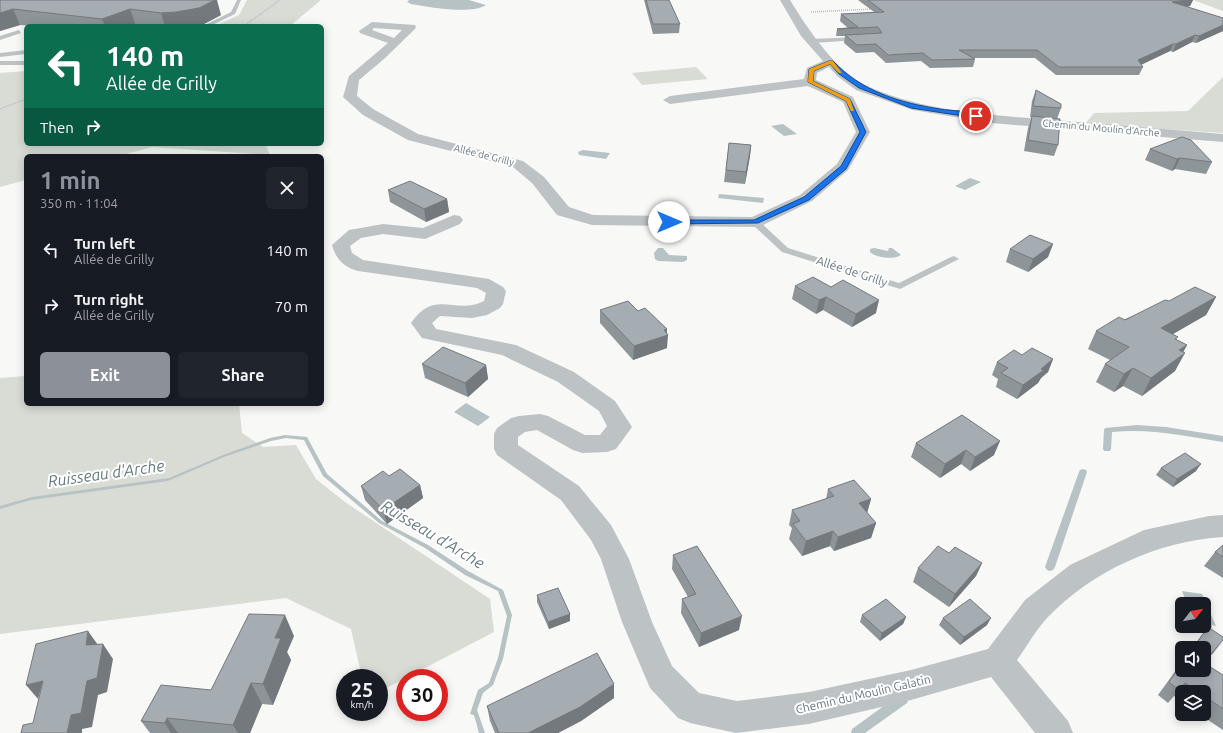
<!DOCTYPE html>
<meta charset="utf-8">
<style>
:root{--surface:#171b24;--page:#20242c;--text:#f1f3f6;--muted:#9ea1a6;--accent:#8c9099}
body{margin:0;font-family:Ubuntu,sans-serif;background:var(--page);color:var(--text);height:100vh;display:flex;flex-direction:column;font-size:15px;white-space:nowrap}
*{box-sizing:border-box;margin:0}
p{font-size:13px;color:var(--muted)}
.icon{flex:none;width:22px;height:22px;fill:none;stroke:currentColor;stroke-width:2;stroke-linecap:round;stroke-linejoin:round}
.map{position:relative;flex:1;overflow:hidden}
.sheet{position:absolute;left:24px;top:154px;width:300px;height:252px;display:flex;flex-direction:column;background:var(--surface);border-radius:6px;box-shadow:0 2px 10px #0003}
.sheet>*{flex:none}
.guide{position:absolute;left:24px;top:24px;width:300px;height:122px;border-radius:6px;box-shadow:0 2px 10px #0003;background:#0b6e4f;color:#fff;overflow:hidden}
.needle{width:26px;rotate:59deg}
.tools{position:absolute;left:1175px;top:597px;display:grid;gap:8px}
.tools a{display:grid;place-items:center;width:36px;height:36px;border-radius:6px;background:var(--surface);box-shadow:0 2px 10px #0003;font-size:20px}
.speed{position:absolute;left:336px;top:669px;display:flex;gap:8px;font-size:20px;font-weight:700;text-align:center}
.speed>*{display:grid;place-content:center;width:52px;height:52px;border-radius:50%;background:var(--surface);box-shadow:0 2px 10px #0003;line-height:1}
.speed small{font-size:10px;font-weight:400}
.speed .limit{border:6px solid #d22;background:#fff;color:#111}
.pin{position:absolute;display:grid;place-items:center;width:34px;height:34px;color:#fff;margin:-17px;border:2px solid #fff;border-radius:50%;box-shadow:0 1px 4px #0007}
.me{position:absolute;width:44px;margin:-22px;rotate:90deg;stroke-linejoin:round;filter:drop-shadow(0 0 3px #0008)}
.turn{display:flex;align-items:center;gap:14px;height:84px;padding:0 16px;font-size:18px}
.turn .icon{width:52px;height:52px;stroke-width:2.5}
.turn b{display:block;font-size:28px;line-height:34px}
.then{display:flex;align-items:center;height:38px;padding:0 16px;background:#0003;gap:8px;font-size:15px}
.round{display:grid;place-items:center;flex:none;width:42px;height:42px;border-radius:6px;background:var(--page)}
.headline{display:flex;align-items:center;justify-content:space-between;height:68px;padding:0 16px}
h1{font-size:24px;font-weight:700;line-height:30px;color:var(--accent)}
.primary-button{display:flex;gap:8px;margin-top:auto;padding:8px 16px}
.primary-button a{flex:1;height:46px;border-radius:6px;background:var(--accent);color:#fff;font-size:16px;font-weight:700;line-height:46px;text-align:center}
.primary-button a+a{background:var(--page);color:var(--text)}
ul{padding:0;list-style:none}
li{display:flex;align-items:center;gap:12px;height:56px;padding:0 16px}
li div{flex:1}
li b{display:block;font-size:15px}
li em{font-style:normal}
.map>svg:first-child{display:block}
.green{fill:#d8dcd5}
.water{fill:#b7c2c5}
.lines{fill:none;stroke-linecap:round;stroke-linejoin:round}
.stream{fill:#b7c2c5;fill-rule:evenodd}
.path{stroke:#b8bcbe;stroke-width:1.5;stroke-dasharray:1 1;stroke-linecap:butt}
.lane{fill:#bdc2c5;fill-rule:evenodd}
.street{fill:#bdc2c5;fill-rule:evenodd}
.wall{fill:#8e9599}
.shaded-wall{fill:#74797d}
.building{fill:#a5adb2;stroke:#74797d}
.route{fill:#1a73e8;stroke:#114b97}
.slow{fill:#f59e0b}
.labels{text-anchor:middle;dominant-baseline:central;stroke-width:4;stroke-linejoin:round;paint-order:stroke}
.far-street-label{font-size:10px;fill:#66757e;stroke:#fff}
.street-label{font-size:12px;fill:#66757e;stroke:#fff}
.near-water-label{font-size:16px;font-style:italic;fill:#667a7f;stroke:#fff}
</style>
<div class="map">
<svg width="1223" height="733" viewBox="0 0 1223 733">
<rect width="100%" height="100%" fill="#f8f8f6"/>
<!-- green -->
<path class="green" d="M247,0h74l-31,26h-75l24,-11z
M1193,0h30v11z
M696,67l12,12 -66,6 -10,-12z
M26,71v73h239l5,11 -118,-8 -33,9h-93v24l-26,7v-114z
M1223,77v56l-138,-9 9,-11 94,-2z
M26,376v28h213l3,29 21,14 33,-2 20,34 29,23 145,97 4,33 -115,60v-14h-17l-11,-49 -65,-31 -286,36v-256z"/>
<!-- water -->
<path class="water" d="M409,0h60l17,5c-15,10 -57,2 -75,-1l-4,-2z
M783,124l14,10 -13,2 -13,-10z
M583,150l27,3 -4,6 -27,-4 -1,-3z
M970,178l11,4 -16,8 -10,-4z
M719,194l45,4 -1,5 -45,-5z
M658,248h5l6,7 18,1v4l-4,2 -25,-1 -3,-2 -1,-6z
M874,248l14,3 1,-3h3l9,7c-7,5 -25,3 -31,-3v-3z
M466,403l24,14 -12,9 -24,-14z
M285,435l22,2 20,37 55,47 46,24 40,26 35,19 9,25 -9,44 -10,26 -10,8 -6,17 8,23h-6l-5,-18 -4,-1 8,-24 11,-7 9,-25 9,-42 -9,-25 -33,-16 -40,-27 -46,-25 -56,-47 -19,-36 -18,-2 -15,3 -47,16 -56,24 -137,19 -31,9v-3l32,-9 137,-19 54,-23 47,-17z
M1182,591l20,3 14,32 -4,-1v3l-4,1 -7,-3h3v-22h-17z"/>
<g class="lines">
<!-- stream -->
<path class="stream" d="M1137,425l29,2 57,9v6c-37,-6 -74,-14 -111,-10l-1,17 -1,2h-6l-1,-2 1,-19 1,-2z
M1083,469l3,1 1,2 -32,95 -2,3 -3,1 -3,-1 -2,-3 34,-95 1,-2z
M903,694l4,1 1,4 -1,4 -42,30h-14l1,-4 47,-34z"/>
<!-- path -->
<path class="path" d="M811,12l61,-3
M244,26l36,-26
M0,109l26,-10"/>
<!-- lane -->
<path class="lane" d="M237,0h4l-6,14 -25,12h-7l28,-14z
M19,30l2,3 -21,7v-4z
M858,37l2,3 -48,3 -3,-2 3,-2z
M26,50v4l-26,3v-4z
M0,61h26v4h-26z
M755,219l3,1 30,28 111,35 52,-26 3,-1 5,3 -59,30 -118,-37 -30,-28v-4z"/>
<!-- street -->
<path class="street" d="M780,0h10c17,28 46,71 75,85 58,27 127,30 189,35 57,5 113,9 169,14v8l-232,-19 -78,-13 -57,-20 -19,-14 -8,-9 -12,6 -1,7 37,17 17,35 -22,38 -36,31 -51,25 -6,1 -163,-2 -35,-10 -25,-32 -19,-16 -105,-27 -45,-25 -20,-18 6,-21 39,-33 -28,-10 -1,-2 13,-9 43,3 1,2 -1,2 -31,30 -25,21 -2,16 16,13 45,25 105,27 21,16 25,30 24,8 159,2 48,-22 37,-31 19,-32 -13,-30 -35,-16 -138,18 -7,-4 7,-4 134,-17 3,-11 16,-7 -22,-25zM374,28l28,2 -8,8 -22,-8z
M454,215l6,1 3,4 -3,4 -35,15 -42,-5 -22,4 -11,8 2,7 11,7 126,19 14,8 3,4 -3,13 -3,4 -13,7 -15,3 -32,-2 -8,7 4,6 80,16 58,27 41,29 17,26 -16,22 -9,3 -25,1 -9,-3 -36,-20 -12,2 -7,5v8l61,41 32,39 18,34 23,63 20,44 27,27 38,8 72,-9 102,-22 77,-21 37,-49 45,-35 74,-35 65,-14 14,-1v22c-65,4 -131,34 -176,81 -11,12 -20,28 -30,42l51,61 5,12h-38l-44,-56 -80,23 -102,24 -73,9 -46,-10 -12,-5 -28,-30 -28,-66 -21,-63 -10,-19 -30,-40 -64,-45 -3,-6v-15l3,-6 14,-10 8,-2 21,-2 8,2 37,19h15l7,-9 -8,-15 -41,-29 -56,-27 -80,-17 -11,-15c24,-35 44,-7 73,-22l2,-8 -9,-5 -119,-17c-15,-4 -22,-12 -26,-26l17,-15 6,-1 28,-5 40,4z"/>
</g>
<!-- wall -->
<path class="wall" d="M0,0l221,15 -17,9 -11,2h-162l-11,-1 -20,6z
M644,0h25l11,24 -1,9 -26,1z
M858,0h335l-3,6 -3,1 36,11v13l-27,12 -4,-1 -19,10 -3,-1 -29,14 2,2 -4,8h-83l-21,-17h-62l2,1 -2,8 -43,1 -9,-7 -35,2 -12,-11 -18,1 -12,-10 1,-7h-9l1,-7 11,-1 -8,-7 1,-7 33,-2z
M1036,90l25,18 -4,11 1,26 -4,11 -30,-5 4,-23 4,-11h-2l2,-16z
M729,143l22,2 -1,11 -5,28 -21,-2z
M1150,149l62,13 -6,12 -31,-5 -3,2 -27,-11z
M388,190l59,9 2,13 -23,10 -36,-20z
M1053,244l-5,13 -20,15 -22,-10 4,-13z
M795,286l81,27 -24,14 -29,-17 -7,4 -24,-15z
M1216,297l-10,18 -33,19 4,6 10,5 -4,7 -8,19 -33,25 -19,-10 -9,6 -18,-10 9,-18 5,-4 -22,-11 8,-18 73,-30z
M600,310l38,1 29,18v19l-34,12 -33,-37z
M1053,359l-5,13 -7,6 -3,5 -21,16 -21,-12 2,-8 -6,-4 5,-13z
M422,364l64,1 2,14 -20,18 -43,-19z
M962,415l32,40 -24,16 -9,-7 -21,14 -29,-21 5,-14z
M1161,468l35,3 -23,16 -17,-12z
M420,485l3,13 -36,26 -22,-24 -4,-14z
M828,489l43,10 -4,14 9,10 -5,15 -37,13 -4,-5 -28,10 -13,-17 3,-11 -3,-3 3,-15 34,-11z
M1223,545v33l-19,-12 11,-14z
M673,555l66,75 -40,17 -18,-34 1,-14 6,-2 -16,-28z
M982,563l-6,13 -27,31 -36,-25 5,-14z
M537,595l33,19v7l-21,8 -12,-27z
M862,615l44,2 -3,7 -23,17 -20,-19z
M943,618l44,7 -27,20 -21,-20z
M1208,627l6,25 -10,10v-14h-12z
M294,636l-7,16 4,8 -18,45 -11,-1 -12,29h-100l-9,-12 70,-31z
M1182,662v8l41,5v55l-24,-16h5v-22h-22v10l-8,-6 -6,7 -10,-8z
M614,698l-33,23 -23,12h-63l-5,-12 -3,-15z"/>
<!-- shaded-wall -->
<path class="shaded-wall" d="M215,0h2l4,15 -17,9 -11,2h-28l-4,-13z
M1189,0h4l-3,6 -21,3 3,-7z
M13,9l7,16 -20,6v-18z
M130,9l6,17h-31l-3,-7z
M1223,25v6l-27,12 3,-7z
M1195,35l-3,7 -19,10 3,-8z
M1173,44l-3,7 -34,16 2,-7z
M751,145l-1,11 -5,28 1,-12z
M1180,158l-5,11 -3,2 5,-12z
M447,199l2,13 -23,10 -2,-13z
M1053,244l-5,13 -20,15 5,-13z
M826,297l-3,13 -7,4 3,-14z
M1216,297l-10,18 -54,31 9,-18z
M879,300l-3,13 -24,14 4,-13z
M667,329v6h1l-1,13 -34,12 1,-14z
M1187,345l-6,11 4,-3 -10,18 -33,25 9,-18 28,-28z
M1053,359l-5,13 -7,6 -3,5 -21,16 6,-14 18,-16z
M486,365l2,14 -20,18 -3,-14z
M1133,368l-10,18 -9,6 10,-18z
M1000,441l-6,14 -24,16 5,-14z
M966,450l-5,14 -21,14 5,-14z
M1201,464l-5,7 -23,16 4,-8z
M420,485l3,13 -36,26 -4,-14z
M871,499l-4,14 -8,-10z
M876,523l-5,15 -37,13 4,-14z
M833,531l-3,15 -28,10 4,-15z
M982,563l-6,13 -27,31 6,-13z
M570,614v7l-21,8 -1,-7z
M285,615l9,21 -7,16 4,8 -18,45 -10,-21 12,-46z
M742,616l-3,14 -40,17 2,-14z
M906,617l-3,7 -23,17 2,-8z
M991,618l-4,7 -27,20 4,-8z
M88,631l10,14h-12z
M1223,641l-9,11 -10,10z
M103,644l10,15 -6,33 -9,3 -6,32 -10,2v4h-15l4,-18z
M43,681l-5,18 -12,-14z
M251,683l11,21 -12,29h-12l-5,-8z
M614,684v14l-33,23 -23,12h-30z
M167,718l11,15h-7l-6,-10z"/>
<!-- building -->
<path class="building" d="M0,0h215l-16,8 -23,4 -15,1 -31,-4 -28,10 -89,-10 -13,4z
M646,0h23l11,24h-27z
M868,0h321l-17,2 51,16v7l-24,11 -4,-1 -19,9h-3l-35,16 5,7h-84l-22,-17h-78l16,9 -43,1 -9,-7 -35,2 -12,-11 -19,1 -12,-10 37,-2 -4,-6 -41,2 21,-2 -17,-13 43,-2z
M1036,90l25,14v4l-28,-2z
M1032,116l28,3 -2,26 -30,-5z
M1182,137l9,3 21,22 -32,-4 -3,1 -27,-10z
M729,143l22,2 -5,27 -20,-2z
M410,181l37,18 -23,10 -36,-19z
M1030,235l23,9 -20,15 -23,-10z
M813,277l18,10 12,-7 36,20 -23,14 -30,-17 -7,3 -24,-14z
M1195,287l21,10 -55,31 17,9 -3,2 12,6 -8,5 6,3 -34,25 -18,-10 -9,6 -19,-10 24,-17 -33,-16 23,-14 6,3 40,-20 4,1z
M628,301l10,10 7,-3 22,21 -3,1 4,5 -34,11 -34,-36z
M443,347l43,18 -21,18 -43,-19z
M1032,348l21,11 -12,10 3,1 -21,15 -22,-12 7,-5 -11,-6 17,-12 8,5z
M962,415l38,26 -25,16 -9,-7 -21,14 -29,-21z
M1185,453l16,11 -24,15 -16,-11z
M400,469l20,16 -37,25 -22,-24 22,-15 6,5z
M854,480l17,19 -12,4 17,20 -38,14 -5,-6 -27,10 -13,-17 7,-3 -8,-11 42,-14 -6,-7z
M1223,545v12l-8,-5z
M697,546l45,70 -41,17 -19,-34 14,-5 -23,-39z
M938,546l11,7 6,-6 27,16 -27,31 -37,-26z
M558,588l12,26 -22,8 -11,-27z
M886,599l20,18 -24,16 -20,-18z
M970,599l21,19 -27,19 -21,-19z
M249,614l36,1 -10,23h6l-18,46 -12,-1 -18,42 -66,-7 -2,5 -24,-2 20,-36 50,5z
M1208,627l15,10v3l-19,22v-14h-11z
M88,631l-2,14 17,-1 -6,34 -10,3 -6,32 -10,2 -4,18h-46l2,-8 10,-2 10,-42 -17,4 10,-41z
M597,653l17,31 -34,23 -52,26h-29l-12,-27z
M1182,663v7h22v-7l19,12v34l-19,-13v-4h-7l-12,-9 -6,7 -10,-8z"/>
<!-- route -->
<path class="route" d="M829,61h4c28,30 67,42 107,48 11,2 29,1 39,7l-3,2 -65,-10 -52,-20 -20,-14 -9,-10 -16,7 -1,10 37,18 16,33 -20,37 -37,31 -51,23 -92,1v-3l3,-1h85l50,-23 37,-31 19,-34 -14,-31 -38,-19 1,-13z"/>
<!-- slow -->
<path class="slow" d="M829,61h4l9,12h-3l-9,-9 -16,7 -1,10 37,18 4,12h-3l-5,-10 -38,-19 1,-13z"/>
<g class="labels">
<!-- far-street labels -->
<g class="far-street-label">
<text transform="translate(1101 128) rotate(5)">Chemin du Moulin d'Arche</text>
<text transform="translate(484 155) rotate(14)">Allée de Grilly</text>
</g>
<!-- street labels -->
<g class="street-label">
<text transform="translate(852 271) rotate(18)">Allée de Grilly</text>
<text transform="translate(863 694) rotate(-13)">Chemin du Moulin Galatin</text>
</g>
<!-- near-water labels -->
<g class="near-water-label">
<text transform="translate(106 473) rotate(-8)">Ruisseau d'Arche</text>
<text transform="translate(433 534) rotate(31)">Ruisseau d'Arche</text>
</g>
</g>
</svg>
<div class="tools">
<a><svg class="needle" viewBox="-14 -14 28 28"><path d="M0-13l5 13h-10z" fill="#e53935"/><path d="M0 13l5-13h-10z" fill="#9ea1a6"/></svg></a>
<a><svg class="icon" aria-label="sound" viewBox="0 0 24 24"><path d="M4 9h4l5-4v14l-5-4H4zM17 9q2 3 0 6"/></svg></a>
<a><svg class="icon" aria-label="layers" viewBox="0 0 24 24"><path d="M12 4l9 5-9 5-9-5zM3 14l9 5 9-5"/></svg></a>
</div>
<div class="speed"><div>25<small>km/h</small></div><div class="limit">30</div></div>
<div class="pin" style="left:976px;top:116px;background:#d93025"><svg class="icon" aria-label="arrive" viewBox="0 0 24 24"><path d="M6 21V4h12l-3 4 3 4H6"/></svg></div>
<svg class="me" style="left:669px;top:222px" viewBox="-20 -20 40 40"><circle r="19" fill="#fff"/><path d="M0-13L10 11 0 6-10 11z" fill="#1a73e8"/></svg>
<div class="guide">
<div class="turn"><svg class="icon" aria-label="left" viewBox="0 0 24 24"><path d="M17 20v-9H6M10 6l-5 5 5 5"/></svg><div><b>140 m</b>Allée de Grilly</div></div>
<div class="then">Then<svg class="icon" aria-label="right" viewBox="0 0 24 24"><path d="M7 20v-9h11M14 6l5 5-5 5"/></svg></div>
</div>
<section class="sheet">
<div class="headline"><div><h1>1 min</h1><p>350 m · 11:04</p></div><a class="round"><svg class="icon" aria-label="close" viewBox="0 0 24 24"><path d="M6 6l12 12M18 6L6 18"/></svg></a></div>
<ul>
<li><svg class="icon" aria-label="left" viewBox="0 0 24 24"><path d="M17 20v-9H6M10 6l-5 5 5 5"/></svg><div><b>Turn left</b><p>Allée de Grilly</p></div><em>140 m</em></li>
<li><svg class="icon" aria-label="right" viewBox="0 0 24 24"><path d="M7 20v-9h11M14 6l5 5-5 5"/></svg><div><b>Turn right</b><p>Allée de Grilly</p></div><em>70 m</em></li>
</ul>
<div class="primary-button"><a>Exit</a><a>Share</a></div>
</section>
</div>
